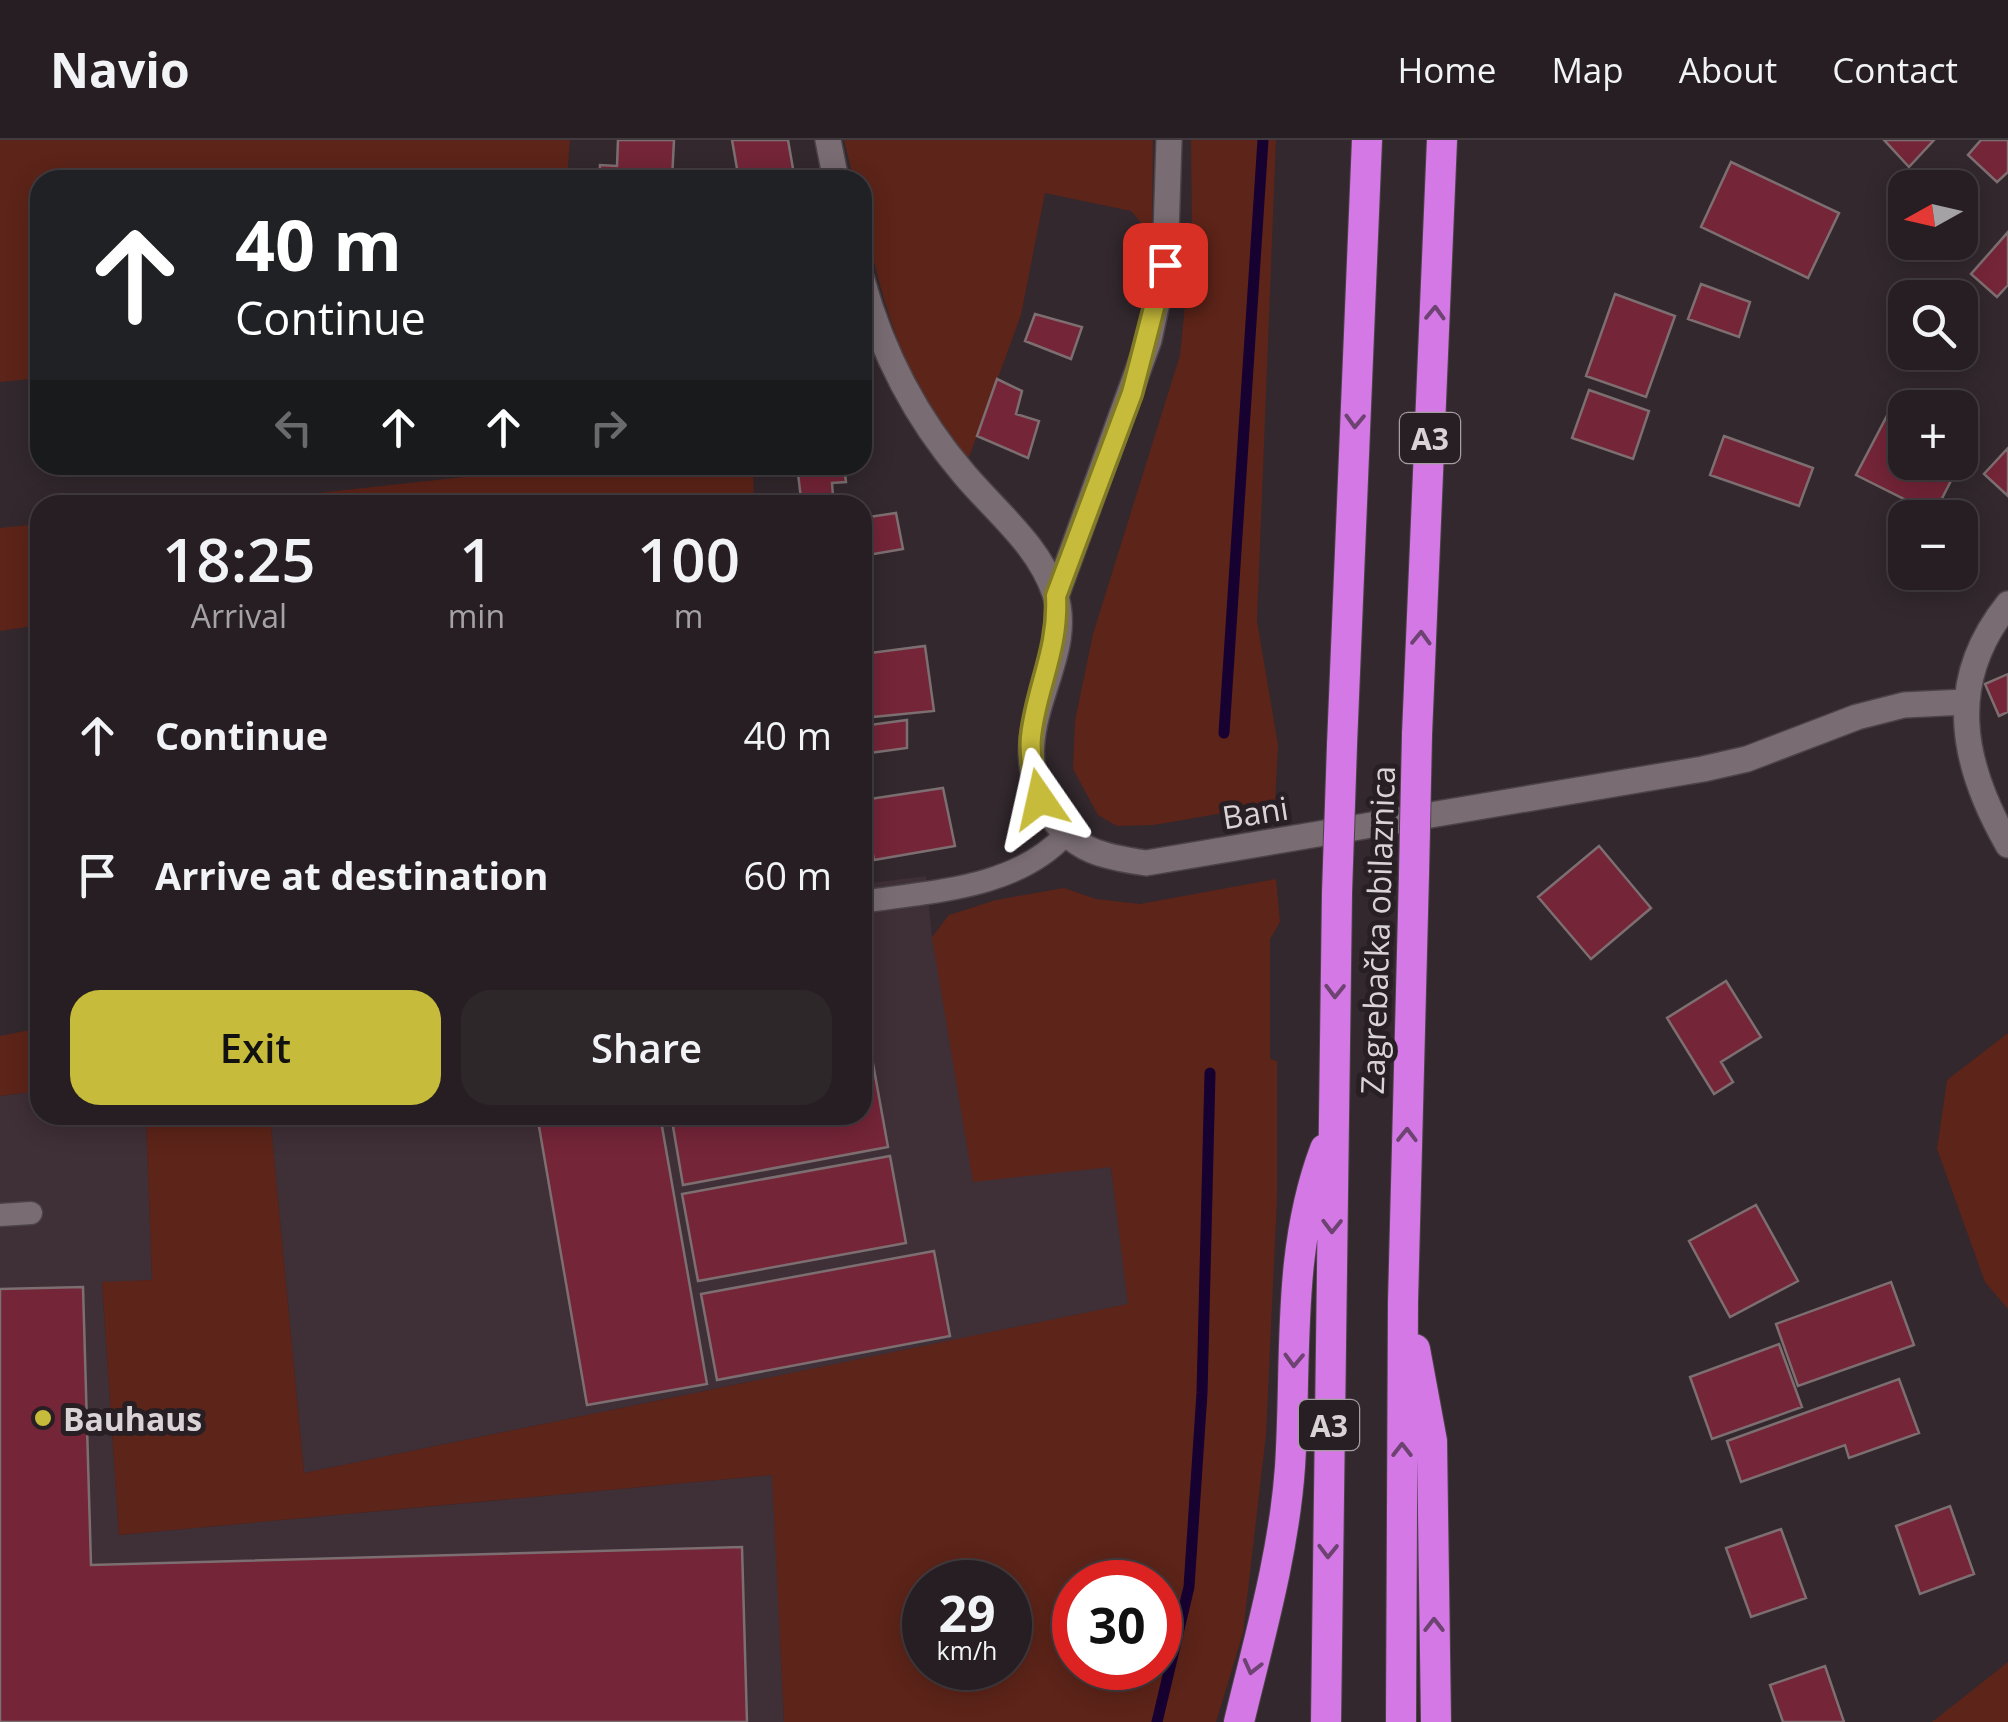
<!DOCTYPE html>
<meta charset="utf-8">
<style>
:root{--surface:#261e22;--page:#2e272a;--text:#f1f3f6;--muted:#a4a2a5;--line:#423c40;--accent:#c7bb3b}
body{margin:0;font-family:"Open Sans",sans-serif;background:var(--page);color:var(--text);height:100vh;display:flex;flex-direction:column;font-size:38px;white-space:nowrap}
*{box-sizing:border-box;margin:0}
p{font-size:32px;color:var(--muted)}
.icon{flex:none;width:55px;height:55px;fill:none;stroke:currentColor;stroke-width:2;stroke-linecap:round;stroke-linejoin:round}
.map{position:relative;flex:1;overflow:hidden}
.sheet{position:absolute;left:30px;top:355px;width:842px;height:630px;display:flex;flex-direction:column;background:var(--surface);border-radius:30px;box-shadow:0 5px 25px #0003,0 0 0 2px var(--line)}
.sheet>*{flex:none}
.guide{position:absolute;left:30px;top:30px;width:842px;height:305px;border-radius:30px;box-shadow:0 5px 25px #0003,0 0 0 2px var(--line);background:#202124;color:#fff;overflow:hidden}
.needle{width:65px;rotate:262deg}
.controls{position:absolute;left:1888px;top:30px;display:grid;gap:20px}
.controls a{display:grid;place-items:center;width:90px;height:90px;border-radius:20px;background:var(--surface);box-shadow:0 5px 25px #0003,0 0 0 2px var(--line);font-size:50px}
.speed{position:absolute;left:902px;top:1420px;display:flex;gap:20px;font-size:50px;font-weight:700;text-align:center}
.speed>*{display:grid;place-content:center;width:130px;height:130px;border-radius:50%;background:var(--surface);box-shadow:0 5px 25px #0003,0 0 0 2px var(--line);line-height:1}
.speed small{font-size:25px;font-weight:400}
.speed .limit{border:15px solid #d22;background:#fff;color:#111}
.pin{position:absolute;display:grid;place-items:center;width:85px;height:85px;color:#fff;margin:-42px;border-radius:20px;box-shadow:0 5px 15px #0006}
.me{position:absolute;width:110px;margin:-55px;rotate:349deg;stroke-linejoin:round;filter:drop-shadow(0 0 8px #0008)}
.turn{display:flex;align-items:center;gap:35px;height:210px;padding:0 40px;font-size:45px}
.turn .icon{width:130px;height:130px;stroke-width:2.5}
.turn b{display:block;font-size:70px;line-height:85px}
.lanes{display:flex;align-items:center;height:95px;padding:0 40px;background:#0003;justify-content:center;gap:50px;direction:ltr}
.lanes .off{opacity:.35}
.eta{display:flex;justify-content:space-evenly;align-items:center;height:170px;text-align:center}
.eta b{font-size:60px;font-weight:600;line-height:70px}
.cta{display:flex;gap:20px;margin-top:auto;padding:20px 40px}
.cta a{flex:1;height:115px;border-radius:30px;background:var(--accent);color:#111;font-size:40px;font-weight:600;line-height:115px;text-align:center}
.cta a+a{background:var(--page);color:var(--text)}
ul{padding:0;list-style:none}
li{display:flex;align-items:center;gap:30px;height:140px;padding:0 40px}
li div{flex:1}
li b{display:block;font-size:38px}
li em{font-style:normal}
header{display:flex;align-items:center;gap:60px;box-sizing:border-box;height:140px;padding:0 50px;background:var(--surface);border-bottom:2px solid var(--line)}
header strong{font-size:48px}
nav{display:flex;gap:55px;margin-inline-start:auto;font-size:35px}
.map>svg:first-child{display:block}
.built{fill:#3f2f37}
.green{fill:#5d2419;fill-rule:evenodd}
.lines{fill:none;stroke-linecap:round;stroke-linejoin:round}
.stream{stroke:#170131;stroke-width:11}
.building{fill:#742538;stroke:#7d6f71;stroke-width:2.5}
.service-casing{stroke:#4c4348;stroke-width:25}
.minor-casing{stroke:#4c4348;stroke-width:28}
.motorway-casing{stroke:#4c4348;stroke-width:32}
.service{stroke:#796d73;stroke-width:22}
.minor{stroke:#796d73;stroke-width:25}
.motorway{stroke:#d478e5;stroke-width:30}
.motorway-bridge-casing{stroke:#4c4348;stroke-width:32;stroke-linecap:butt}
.motorway-bridge{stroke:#d478e5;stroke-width:30}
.oneway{stroke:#6d4371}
.route-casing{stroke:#817a26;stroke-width:25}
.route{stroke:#c7bb3b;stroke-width:18}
.poi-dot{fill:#c7bb3b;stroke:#281f24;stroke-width:4}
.labels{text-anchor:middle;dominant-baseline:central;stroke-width:10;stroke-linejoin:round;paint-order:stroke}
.shield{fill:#281f24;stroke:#a59da1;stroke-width:2.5}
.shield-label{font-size:30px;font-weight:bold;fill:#dad3d6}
.street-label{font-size:32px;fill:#dad3d6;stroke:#281f24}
.poi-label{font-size:32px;font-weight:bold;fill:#dad3d6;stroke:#281f24;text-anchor:start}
</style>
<header>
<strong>Navio</strong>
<nav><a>Home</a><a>Map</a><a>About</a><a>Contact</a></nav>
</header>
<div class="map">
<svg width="2008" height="1582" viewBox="0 0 2008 1582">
<rect width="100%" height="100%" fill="#32282d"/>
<!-- built -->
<path class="built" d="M926,736l6,61 179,230 18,137 -825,169 -34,-358h592l1,-231z
M40,951v24h106l6,165 -50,3 17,252 654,-60 11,247h-784v-626z"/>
<!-- green -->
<path class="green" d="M0,0h570l-3,40h-527v198l-40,4z
M844,0h309l-1,86h-8l-13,-15 -86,-18 -24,122 -52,142c-59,-42 -106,-207 -107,-277h-8z
M1191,0h85l-19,481 21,124 -3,59 -121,21 -37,1 -19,-11 -25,-46 2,-48 18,-87 87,-279 12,-120z
M753,325l1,40h-546l347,-38z
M40,384v101l-40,6v-103z
M1276,739l4,43 -10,17v120l7,2v138l-11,236 -23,198 -27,89h-432l-12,-247 -653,60 -17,-253 50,-2 -6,-165h124l34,358 824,-169 -17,-137 -138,15 -41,-245 17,-22 47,-15 68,-12 32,11 44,5zM1010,1442v86h-85v-86zM1160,1442v86h-85v-86z
M40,888v63l-40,5v-60z
M2008,893v276l-23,-27 -48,-133 10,-69z
M2008,1522v60h-76z"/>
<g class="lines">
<!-- stream -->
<path class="stream" d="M1224,593l39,-593
M1157,1582l32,-135 13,-194 8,-320"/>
</g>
<!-- building -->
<path class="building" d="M618,0h56l-2,40h-73l1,-15 17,1z
M732,0h56l7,40h-56z
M1884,0h50l-25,27z
M1981,0h27v32l-11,10 -29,-27z
M1731,22l108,51 -31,65 -107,-51z
M2008,92v53l-11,12 -26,-23z
M1701,144l49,18 -11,35 -51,-18z
M1615,154l60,22 -29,81 -60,-21z
M1035,174l47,13 -11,32 -46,-18z
M997,239l25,12 -6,23 23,7 -11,37 -51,-22z
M1589,250l60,21 -16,48 -61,-21z
M862,262h5l4,48h-9z
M1890,270l15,7v45h39l13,7 -23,45 -78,-39z
M1724,296l89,32 -14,38 -89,-31z
M2008,308v48l-24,-22z
M797,325h47l2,17 -14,1 1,13 -32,3z
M896,373l7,36 -41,7v-38z
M925,506l9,65 -72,7v-64z
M2008,534v38l-9,4 -14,-32z
M907,580v28l-45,6v-28z
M943,648l12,58 -81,14 -11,-60z
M1599,706l52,62 -60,51 -53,-62z
M1726,841l35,56 -40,25 12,20 -19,12 -47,-76z
M872,918l16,89 -205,38 -12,-70h191v-55z
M537,975h123l47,269 -120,21z
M890,1016l16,87 -208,38 -16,-87z
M1756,1065l42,76 -68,36 -41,-76z
M934,1111l16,85 -233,44 -16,-86z
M1891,1142l23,63 -116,41 -22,-62z
M83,1147l8,278 651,-18 5,175h-747v-433z
M1779,1204l23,63 -90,32 -22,-62z
M1899,1239l20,54 -70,25 -4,-13 -104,37 -14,-41z
M1950,1366l24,68 -54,20 -24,-68z
M1781,1389l25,69 -55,19 -25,-69z
M1825,1526l19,56h-61l-13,-37z"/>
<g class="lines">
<!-- service casing -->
<g class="service-casing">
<path id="service" d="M862,762c70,-11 152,-13 202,-66
M0,1075l31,-2"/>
</g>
<!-- minor casing -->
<g class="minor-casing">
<path id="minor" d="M828,0l8,40
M862,140c20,72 53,137 102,194 32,38 75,71 91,120 24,70 -59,137 -5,220 24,37 54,43 96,49l557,-94 44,-10 110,-42 47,-12 61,-3
M1056,456l93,-256 16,-75 4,-125
M2008,464c-63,78 -47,159 0,241"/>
</g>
<!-- motorway casing -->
<g class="motorway-casing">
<path id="motorway" d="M1417,595l25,-595
M1342,605l25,-605
M1415,1209l17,92 4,281
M1239,1582c20,-83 45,-169 51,-255 7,-107 -4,-215 35,-318
M1326,1582l11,-829
M1401,1582l2,-420 11,-428"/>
</g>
<!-- service -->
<use href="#service" class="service"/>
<!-- minor -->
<use href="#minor" class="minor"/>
<!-- motorway -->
<use href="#motorway" class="motorway"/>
<!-- motorway-bridge casing -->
<g class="motorway-bridge-casing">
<path id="motorway-bridge" d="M1414,734l3,-139
M1337,753l5,-148"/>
</g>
<!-- motorway-bridge -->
<use href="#motorway-bridge" class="motorway-bridge"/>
</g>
<!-- one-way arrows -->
<defs><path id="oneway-chevron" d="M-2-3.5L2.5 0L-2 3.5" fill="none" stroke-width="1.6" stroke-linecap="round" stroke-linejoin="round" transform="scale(2.5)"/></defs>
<g class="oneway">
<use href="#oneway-chevron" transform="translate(1435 173) rotate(-88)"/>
<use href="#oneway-chevron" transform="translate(1355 281) rotate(92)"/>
<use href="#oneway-chevron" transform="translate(1421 498) rotate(-88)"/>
<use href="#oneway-chevron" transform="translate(1335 851) rotate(91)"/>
<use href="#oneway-chevron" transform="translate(1407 995) rotate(-89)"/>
<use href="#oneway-chevron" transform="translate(1332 1086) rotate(91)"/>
<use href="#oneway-chevron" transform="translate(1294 1220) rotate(92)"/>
<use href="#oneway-chevron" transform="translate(1402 1310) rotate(-90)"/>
<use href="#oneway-chevron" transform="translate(1328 1411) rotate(91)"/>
<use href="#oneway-chevron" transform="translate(1434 1485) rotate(-90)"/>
<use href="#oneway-chevron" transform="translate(1252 1527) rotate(104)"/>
</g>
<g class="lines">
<!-- route casing -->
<g class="route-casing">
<path id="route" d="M1040,659c-5,-21 -11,-40 -9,-62 5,-49 28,-87 25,-141l76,-203 33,-128"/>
</g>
<!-- route -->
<use href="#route" class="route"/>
</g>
<!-- markers -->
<circle class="poi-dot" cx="43" cy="1278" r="10"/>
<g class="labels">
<!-- shield labels -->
<g class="shield">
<rect x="1400" y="273" width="60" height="50" rx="8"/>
<rect x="1299" y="1260" width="60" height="50" rx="8"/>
</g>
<g class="shield-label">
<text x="1430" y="298">A3</text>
<text x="1329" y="1285">A3</text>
</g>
<!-- street labels -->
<g class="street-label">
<text transform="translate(1255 672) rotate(-9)">Bani</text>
<text transform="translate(1377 790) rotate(-88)">Zagrebačka obilaznica</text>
</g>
<!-- poi labels -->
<g class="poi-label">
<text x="63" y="1278">Bauhaus</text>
</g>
</g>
</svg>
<div class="controls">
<a><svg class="needle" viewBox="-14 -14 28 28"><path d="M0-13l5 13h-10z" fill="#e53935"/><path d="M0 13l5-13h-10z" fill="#a4a2a5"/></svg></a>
<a><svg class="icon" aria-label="search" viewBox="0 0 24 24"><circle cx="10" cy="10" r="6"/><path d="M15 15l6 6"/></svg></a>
<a>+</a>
<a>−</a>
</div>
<div class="speed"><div>29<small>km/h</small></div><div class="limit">30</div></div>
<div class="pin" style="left:1165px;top:125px;background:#d93025"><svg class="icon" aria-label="arrive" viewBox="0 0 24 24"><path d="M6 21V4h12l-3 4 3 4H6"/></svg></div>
<svg class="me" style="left:1040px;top:659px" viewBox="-20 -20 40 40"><path d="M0-17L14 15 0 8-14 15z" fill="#c7bb3b" stroke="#fff" stroke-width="4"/></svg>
<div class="guide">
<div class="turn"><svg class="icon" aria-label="ahead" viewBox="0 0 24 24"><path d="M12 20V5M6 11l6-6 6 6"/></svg><div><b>40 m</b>Continue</div></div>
<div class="lanes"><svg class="icon off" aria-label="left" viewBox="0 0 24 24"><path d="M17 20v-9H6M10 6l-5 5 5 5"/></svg><svg class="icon" aria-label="ahead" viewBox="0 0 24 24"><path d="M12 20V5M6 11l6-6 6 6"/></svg><svg class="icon" aria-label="ahead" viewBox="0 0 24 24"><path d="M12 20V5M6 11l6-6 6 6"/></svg><svg class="icon off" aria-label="right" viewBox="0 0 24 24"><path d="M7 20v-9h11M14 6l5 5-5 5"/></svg></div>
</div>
<section class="sheet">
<div class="eta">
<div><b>18:25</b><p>Arrival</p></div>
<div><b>1</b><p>min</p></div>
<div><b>100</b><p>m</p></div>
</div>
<ul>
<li><svg class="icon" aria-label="ahead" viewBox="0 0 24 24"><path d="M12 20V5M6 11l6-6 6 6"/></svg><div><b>Continue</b></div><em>40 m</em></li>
<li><svg class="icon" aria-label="arrive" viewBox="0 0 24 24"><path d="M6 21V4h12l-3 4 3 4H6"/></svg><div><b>Arrive at destination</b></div><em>60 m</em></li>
</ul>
<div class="cta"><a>Exit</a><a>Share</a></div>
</section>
</div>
